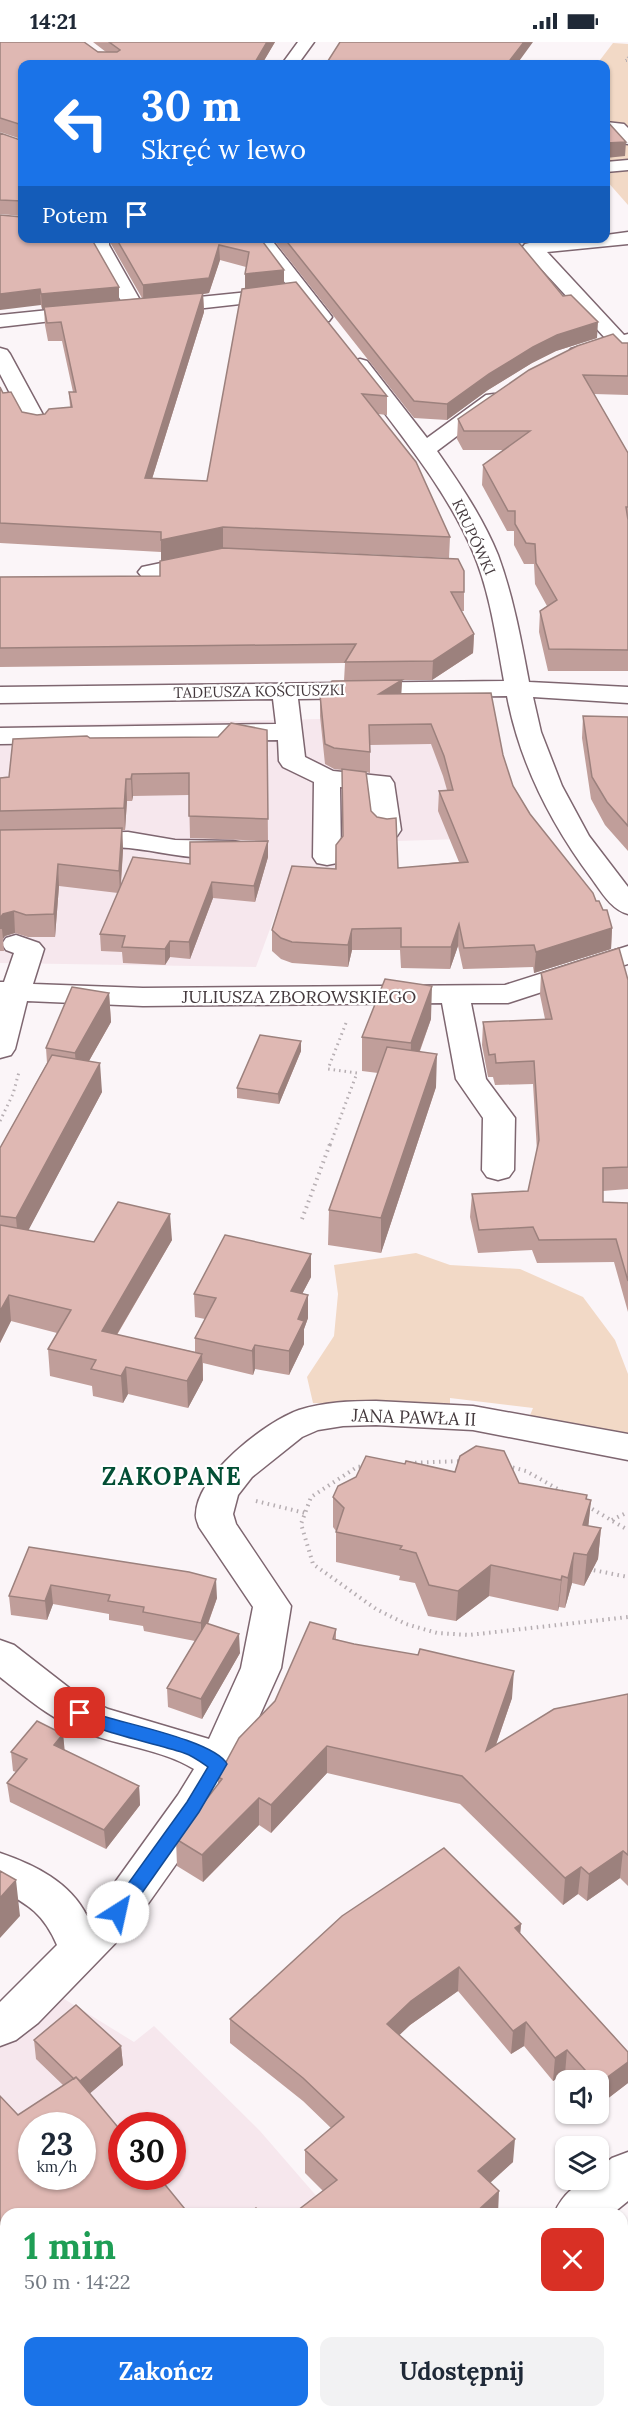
<!DOCTYPE html>
<html lang="pl">
<meta charset="utf-8">
<style>
:root{--surface:#fff;--page:#f2f2f3;--text:#1f2937;--muted:#747a83;--accent:#1a73e8}
body{margin:0;font-family:Lora,serif;background:var(--page);color:var(--text);height:100vh;display:flex;flex-direction:column;font-size:22px;white-space:nowrap}
*{box-sizing:border-box;margin:0}
p{font-size:20px;color:var(--muted)}
.icon{flex:none;width:33px;height:33px;fill:none;stroke:currentColor;stroke-width:2;stroke-linecap:round;stroke-linejoin:round}
.map{position:relative;flex:1;overflow:hidden}
.sheet{position:absolute;left:0px;top:2166px;width:628px;height:210px;display:flex;flex-direction:column;background:var(--surface);border-radius:18px 18px 0 0;box-shadow:0 2px 4px #0004}
.sheet>*{flex:none}
.banner{position:absolute;left:18px;top:18px;width:592px;height:183px;border-radius:12px;box-shadow:0 2px 4px #0004;background:#1a73e8;color:#fff;overflow:hidden}
.fabs{position:absolute;left:555px;top:2028px;display:grid;gap:12px}
.fabs a{display:grid;place-items:center;width:54px;height:54px;border-radius:12px;background:var(--surface);box-shadow:0 2px 4px #0004;font-size:30px}
.speed{position:absolute;left:18px;top:2070px;display:flex;gap:12px;font-size:30px;font-weight:700;text-align:center}
.speed>*{display:grid;place-content:center;width:78px;height:78px;border-radius:50%;background:var(--surface);box-shadow:0 2px 4px #0004;line-height:1}
.speed small{font-size:15px;font-weight:400}
.speed .limit{border:9px solid #d22;background:#fff;color:#111}
.pin{position:absolute;display:grid;place-items:center;width:51px;height:51px;color:#fff;margin:-26px;border-radius:12px;box-shadow:0 3px 9px #0006}
.me{position:absolute;width:66px;margin:-33px;rotate:35deg;stroke-linejoin:round;filter:drop-shadow(0 0 4px #0008)}
.turn{display:flex;align-items:center;gap:21px;height:126px;padding:0 24px;font-size:27px}
.turn .icon{width:78px;height:78px;stroke-width:2.5}
.turn b{display:block;font-size:42px;line-height:51px}
.then{display:flex;align-items:center;height:57px;padding:0 24px;background:#0003;gap:12px;font-size:22px}
.round{display:grid;place-items:center;flex:none;width:63px;height:63px;border-radius:12px;background:var(--page)}
.head{display:flex;align-items:center;justify-content:space-between;height:102px;padding:0 24px}
h1{font-size:36px;font-weight:700;line-height:45px;color:#1e9e55}
.primary-button{display:flex;gap:12px;margin-top:auto;padding:12px 24px}
.primary-button a{flex:1;height:69px;border-radius:12px;background:var(--accent);color:#fff;font-size:24px;font-weight:700;line-height:69px;text-align:center}
.primary-button a+a{background:var(--page);color:var(--text)}
.status{display:flex;justify-content:space-between;align-items:center;height:42px;padding:0 30px;background:var(--surface);direction:ltr}
.status svg{height:16px;fill:currentColor}
.map>svg:first-child{display:block}
.built{fill:#f6e7ed;fill-rule:evenodd}
.green{fill:#f2d9c6}
.lines{fill:none;stroke-linecap:round;stroke-linejoin:round}
.minor-casing{stroke:#7e6670;stroke-width:3}
.major-casing{stroke:#7e6670;stroke-width:3}
.path-far2{stroke:#b6aeb2;stroke-width:2;stroke-dasharray:1 2;stroke-linecap:butt}
.path-far1{stroke:#b6aeb2;stroke-width:3;stroke-dasharray:1.5 4;stroke-linecap:butt}
.path{stroke:#b6aeb2;stroke-width:4;stroke-dasharray:1.5 4.5;stroke-linecap:butt}
.minor{fill:#fff;fill-rule:evenodd}
.major{fill:#fff;fill-rule:evenodd}
.wall{fill:#c09e9a;fill-rule:evenodd}
.shaded-wall{fill:#9c817d}
.building{fill:#dfb8b3;stroke:#9c817d;stroke-width:1.5;fill-rule:evenodd}
.route{fill:#1a73e8;stroke:#114b97;stroke-width:1.5}
.labels{text-anchor:middle;dominant-baseline:central;stroke-width:4.5;stroke-linejoin:round;paint-order:stroke}
.far-street-label{font-size:15px;fill:#44393d;stroke:#fff}
.street-label{font-size:18px;fill:#44393d;stroke:#fff}
.district-label{font-size:24px;font-weight:bold;letter-spacing:1.5px;fill:#034f35;stroke:#fff}
</style>
<div class="status"><b>14:21</b><svg viewBox="0 0 49 12"><path d="M0 12V9h3v3zM5 12V6h3v6zM10 12V3h3v9zM15 12V0h3v12zM26 1h20v11H26zM47 4h2v5h-2z"/></svg></div>
<div class="map">
<svg width="628" height="2376" viewBox="0 0 628 2376">
<rect width="100%" height="100%" fill="#fbf5f8"/>
<!-- built -->
<path class="built" d="M490,671l-30,126 -93,3 1,41 -80,-3 -32,87 -256,-4v-237l320,-7 3,-4z
M56,1952l78,48 20,-16 106,105 72,83h-326v198h219l-8,6h-217v-376zM32,2084h50v50h-50zM122,2084h50v50h-50z"/>
<!-- green -->
<path class="green" d="M613,1l15,1v161l-22,-25v-116h-9z
M416,1211l34,12 70,4 63,28 32,43 13,34v63l-100,-17 5,-12 -83,-10v11l-137,-6 -6,-26 27,-41 4,-42 -4,-29z"/>
<g class="lines">
<!-- minor casing -->
<g class="minor-casing">
<path id="minor" d="M298,0h16l-16,22h-16z
M606,80l18,2 4,4v16l-6,-1 -9,-10 -7,-1z
M628,118v10l-22,2v-10z
M628,190v12l-81,8 77,83 4,-1v12l-50,13 -7,-2 -3,-4 3,-4 35,-10 -84,-91 3,-4c26,-7 54,-6 81,-6v-3z
M90,196h19v7l36,64 -3,4h-14l-39,-68z
M251,196h19l59,75 3,4 -3,4h-14l-21,-27 -9,5 -125,14 -7,-2 -3,-4 3,-4 7,-2 129,-13z
M88,264l7,2 3,4 -3,4 -95,11v-12z
M0,306l7,2 3,4 39,72 -3,5 -8,1 -8,-1 -3,-5 -27,-52z
M360,317l7,2 60,77 59,-43 8,-1 8,1 3,5 -68,51c23,33 46,67 61,104 15,41 23,84 31,127l99,5v16l-95,-6 8,35 21,54 27,50 39,51v27c-16,-4 -26,-21 -36,-35 -41,-55 -72,-115 -85,-183l-209,3 7,58 28,14 57,6 4,6 7,47 -4,6 -10,2 -10,-2 -4,-6 -5,-40 -28,-3 1,70 -4,6 -10,2 -10,-2 -4,-6 1,-75 -31,-15 -4,-6 -1,-21 -278,4v-16l276,-4 -3,-25 -273,4v-16l504,-6c-8,-44 -14,-89 -31,-129 -30,-71 -81,-125 -123,-187l3,-4z
M204,512l8,2 4,5 -4,5 -62,13 -8,-2 -4,-5 4,-5z
M128,790l47,8 58,1 10,2 4,6 -4,6c-38,9 -77,-3 -114,-7 -39,-3 -89,2 -129,2v-16z
M16,893l23,8 5,6 -11,35 110,4 362,-3 123,-39v18l-120,39h-37l15,76 29,39 -1,52 -5,7 -11,3 -11,-3 -5,-7 1,-52 -27,-39 -14,-76 -299,3 -116,-5 -12,48 -4,6 -11,3v-76h4l10,-29 -8,-3 -4,-6 4,-6z
M376,1359l97,5 155,28v26l-155,-30 -97,-5 -33,1 -25,4 -16,7 -50,40 -14,18 -5,19 3,10 55,82 -10,62 -43,96 -30,55 -75,106 -95,98 -22,17 -16,6v-44l57,-57c-13,-30 -28,-41 -57,-55v-37c35,12 70,29 87,63l16,-17 75,-104 16,-26c-33,-20 -74,-23 -110,-37 -32,-12 -57,-34 -84,-55v-37l14,5 63,49 31,15 101,30 32,-71 12,-61 -54,-80c-1,-4 -4,-9 -3,-13 1,-39 69,-92 103,-104 25,-8 51,-9 77,-9z"/>
</g>
<!-- major casing -->
<g class="major-casing">
<path id="major" d="M628,2110v49l-16,13h-58c8,-19 23,-34 44,-34v-11l14,-11z
M301,2370h55l-3,6h-55z"/>
</g>
<!-- path-far2 -->
<path class="path-far2" d="M628,15l-3,4h3"/>
<!-- path-far1 -->
<path class="path-far1" d="M0,1079l13,-27 6,-22
M330,1103l27,-72 -29,-4 18,-46"/>
<!-- path -->
<path class="path" d="M302,1177l28,-75
M409,1421l53,-2
M366,1424l-9,1 -46,30 -10,27 12,40 63,45 30,15 31,9 32,2 159,-18
M507,1424l19,5 37,21
M256,1459l49,12
M587,1464l41,24
M612,1478l16,-8
M588,1527l40,8"/>
<!-- minor -->
<use href="#minor" class="minor"/>
<!-- major -->
<use href="#major" class="major"/>
</g>
<!-- wall -->
<path class="wall" d="M0,0l106,10 -13,-10h182l-13,22h-240v152l-22,-2v-81l20,7 1,-1 -21,-7z
M0,173l119,72v13l23,-2 -31,-54v-6h149l24,46 103,112v19l-9,-1 72,123 -1,21 -226,-10 241,44v19h-3l13,23 -1,19 -41,27h-30l-1,14 102,61 10,31 17,28 73,96 9,18 -1,21 -77,24 -1,-6 -70,2 -5,-23 -8,23 -49,-1 -1,-18h-48l-4,17 -56,-4 -11,-4 -9,-8v-21l63,-61 1,-24 7,-8 -1,-67 -8,-1 -9,-5 -5,-48v-21h3l21,-14 1,-18 -345,4v-90l160,-1 1,-15v-9l-161,-9v-156l3,6 19,19 15,3 8,-1 25,-7 -1,-15h4l-11,-51h-14l-3,-16 -1,-16h-2l-1,-4zM220,218l26,7 -1,21 -38,193 -55,-2 52,-167 -1,-18 6,-1zM431,702l12,32 4,14 -8,1 -1,20 21,51 -61,6 -27,-57 -5,-39 4,1v-28z
M272,196h265v2l-19,2 79,96 -41,13 -24,12 -44,27 -41,30 -33,-2z
M622,301h6v52l-34,-1 34,59v218h-80l-9,-39 1,-21 7,-5 -12,-22 -1,-20h-10l-10,-19v-14h-7l-25,-46 1,-20 20,-15h-40l-6,-11 1,-20z
M583,674l45,1v134l-23,-26 -14,-26 -9,-61z
M267,688l1,111 -78,-3 -1,-43 -56,1 -1,5h-5l-2,29h-3l1,20 -2,35 69,-21 78,-23v16l-13,45 -42,-4 -23,61 -20,-2 -5,8 -42,-2 -1,-11 -21,-1 -1,-17 18,-41 -59,-7 -4,51h-27l-13,-4 -10,3 -2,3 1,12h-4v-173l9,-1 81,-39 128,-1z
M541,931l87,7v209l-25,2v11l25,1v109l-14,-50 -77,1 -5,-13 -54,3 -8,-36 2,-23 56,-3 9,-40 -4,-67 -38,1 -2,-8h-5l-6,-32 1,-23 62,-3 -5,-24z
M109,951l2,29 -22,39 13,31 -74,138 66,12 78,-2 -55,95 78,17v-14l10,-19 -10,-2 -1,-23 117,-40v23l-9,17 6,24 -4,11v15l-15,31 -34,-6 -2,6 -50,-12v17l-15,28 -60,-14 -5,9 -30,-7 -1,-10 -42,-10 -2,-27 9,-16 -46,-12 -11,22v-195l47,-85 -1,-15z
M431,977l-11,32 16,36 -55,166 -53,-8 1,-35 49,-137 -16,-2v-34z
M301,999v10l-22,53 -42,-6v-10z
M405,1422l114,19 68,12 -1,4 5,1 -3,26 13,2 -3,31 -14,27 -12,-3 -7,25 -6,-1 -1,4 -69,-15 -33,25 -28,-5 -13,-33 -16,-3 1,-4 -64,-14v-31l-3,-4v-30z
M29,1505l188,51 -9,26 32,29 -38,66 -34,-12 -1,-19 28,-47 -51,-10 -1,-5 -34,-6v-6l-56,-10 -6,16 -36,-5 -2,-19z
M336,1587v10l176,59 -16,47 132,-51v192l-8,-8 -33,23 -9,-7 -15,11 -103,-101 -133,-31 -56,60 -12,-8 -56,57 -26,-16 -1,-27 42,-55v-7l57,-76z
M63,1692l1,16 75,36 1,19 -34,44 -96,-47 -3,-19 9,-11 -3,-1 -2,-19z
M521,1882l-1,9 108,119v31l-30,23v-26h-27l-6,-6 -12,7 -29,-35 -13,8 -53,-63 -48,34 -11,10 114,127 -23,20 -167,9 -18,-18v-23l26,-22 -28,-27 -73,-58v-24z
M34,1998l87,6 2,19 -33,28 -84,121v43l-6,-7v-154l18,19 46,-29 -28,-27z
M6,2220v33l-3,-4 -3,-21v-4z
M125,2370h89l-8,6h-76z
M425,2370l203,6h-204z"/>
<!-- shaded-wall -->
<path class="shaded-wall" d="M267,0h8l-13,22h-8z
M524,0h9l-16,22h-10z
M626,100l-1,14 -19,2v-15z
M506,196h31v2l-31,3z
M219,203l1,15 -11,33 -6,1 1,18 -58,186 -3,-213z
M284,228v15l-39,4v-15z
M119,245v16l-77,6 -1,-15z
M40,247l1,16 -41,5v-16z
M598,280l-1,16 -41,13 -24,12 -44,27 -41,30v-16l42,-30 44,-27 24,-12z
M223,485v21l-62,13v-21z
M474,592l-1,19 -41,27 1,-19z
M402,638l-1,20 -22,-6z
M132,732l1,22 -1,5 -1,-22z
M126,737l1,22 -2,29 -1,-22z
M122,786l1,22 -3,43 -1,-22z
M268,799v16l-13,45 -1,-16z
M58,822l1,22 -4,51 -1,-23z
M212,840l1,16 -23,61 -1,-17z
M14,869l1,22 -10,3 -2,3 -1,-10h-2v-11l3,-4z
M459,882l-1,22 -8,23 1,-22z
M612,886l-1,21 -77,24 2,-21z
M352,887v21l-4,17v-22z
M170,899v16l-5,8v-16z
M432,944l-1,33 -21,58 1,-34z
M109,951l2,29 -34,60 -2,-29z
M301,999v10l-22,53 -1,-10z
M437,1012l-1,33 -55,166v-35z
M100,1021l2,29 -83,156 -3,-30z
M170,1172l2,26 -69,118 -1,-27z
M311,1212v23l-20,38v-24z
M9,1253l2,26 -11,22v-32z
M308,1253v23l-4,11v15l-15,31v-24l9,-32z
M255,1303v24l-2,6 -1,-24z
M202,1312l1,26 -15,28 -1,-27z
M126,1325l2,27 -5,9 -2,-27z
M587,1453l-3,28 7,-23 -3,30 -7,26z
M601,1486l-3,31 -14,27 3,-31z
M574,1511l-2,30 -7,25 3,-30z
M491,1523l-2,31 -33,25 2,-30z
M562,1534l-3,31 -1,4 3,-31z
M216,1537l1,19 -16,44v-19z
M51,1543l2,19 -6,16 -2,-19z
M239,1592l1,19 -38,66 -1,-20z
M514,1629l-2,27 -28,81 2,-28z
M63,1692l2,19 -11,-8z
M327,1704v27l-56,60v-28z
M139,1744l1,19 -34,44 -2,-19z
M259,1756v27l-56,57 -1,-27z
M623,1809l-3,27 -33,23 2,-27z
M581,1825l-3,27 -15,11 2,-27z
M16,1838l4,36 -20,22v-40z
M521,1882l-2,24 -4,-20z
M459,1925l-1,24 -48,34 -24,23 1,-24 24,-23z
M526,1980l-2,24 -13,8 2,-23z
M121,2004l2,19 -43,37 -2,-19z
M567,2008l-2,24 -12,7 2,-23z
M628,2020v21l-30,23v-22z
M515,2097l-2,23 -36,33 1,-24z
M499,2149l-1,23h-24z
M180,2370h34l-8,6h-34z"/>
<!-- building -->
<path class="building" d="M0,0h84l14,10h19l3,-2 -11,-8h158l-13,22h-232v61l-22,-7z
M340,0h184l-17,22h-181z
M606,78l20,22 -20,1z
M0,91l20,7 2,-2v63l-22,-1z
M0,173l22,2v21h69l28,49 -78,7 -1,-5 -40,5z
M116,196h144l24,32 -39,4 4,-22 -30,-7 -10,33 -66,7z
M284,196h231l48,58 8,-1 27,27 -41,13 -24,12 -44,27 -42,30 -33,-3z
M296,240l91,114 -25,-2 54,68 34,75 -227,-10 -62,13v-8l-161,-9v-136l3,6 8,-1 11,20 15,3 8,-1 4,-5 23,-2 -3,-15h7l-15,-70 -14,1 -3,-16 159,-14 -58,185 62,3 35,-192z
M613,292l9,9h6v33l-45,-1 45,78v54h-2l2,13v130l-79,-1 -9,-38 17,-11 -21,-37 -1,-19 -9,-1 -11,-19v-13h-7l-25,-46 47,-34h-66l-6,-12 71,-49 48,-24z
M223,506l235,11 6,12v21h-13l23,42 -41,27 -88,1 11,-18 -356,4v-71l160,-1v-15z
M402,638l-23,14 112,-1 12,62 10,31 17,28 63,79 3,8h3l4,9h4l5,18 -76,24 -2,-7 -70,3 -5,-24 -8,23h-50v-19l-49,1 -4,16 -56,-3 -11,-4 -9,-8 20,-64 44,3v-24l7,-9 -1,-67 24,3 5,39 6,6 10,2 9,-1 2,50 70,-6 -29,-71 14,-1 -9,-34 -13,-32 -62,1 1,27 -36,-4 -9,-4 -5,-49h3l9,-14z
M583,674l45,1v109l-21,-24 -15,-25z
M231,681l36,7 1,89 -79,-3v-43l-57,1 -1,5h-5l-2,29 -124,3v-33l9,-1 4,-38 74,-3 3,2 128,-1z
M122,786l-3,43 -61,-7 -4,50 -28,1 -12,-4 -11,3 -3,4v-88z
M268,799l-14,45 -42,-4 -23,60 -19,-1 -5,8 -43,-2 3,-11 -25,-2 33,-77 57,7v-22z
M619,906l9,32v187l-25,1v34l25,1v78l-12,-42 -77,1 -6,-13 -54,3 -7,-36 56,-3 11,-51 -5,-79 -38,2 -1,-9 -6,1 -6,-33 69,-3 -11,-46z
M385,937l47,7 -21,57 -49,-6z
M72,945l37,6 -34,60 -29,-5z
M260,993l41,6 -23,53 -41,-6z
M387,1005l50,7 -56,164 -52,-8z
M52,1013l48,8 -84,155 -16,-2v-68z
M118,1160l52,12 -68,117 100,23 -15,27 -61,-14 -5,9 -30,-7 5,-9 -48,-11 23,-39 -62,-15 -9,16v-86l94,17z
M225,1193l86,19 -20,37 17,4 -10,24 6,2 -15,30 -34,-6 -3,6 -57,-13 21,-40 -22,-4z
M476,1404l28,5 15,32 68,12 -1,4 5,1 -8,25 18,3 -14,27 -13,-2 -6,25 -6,-2 -1,4 -70,-15 -33,26 -29,-6 -13,-32 -16,-4 2,-3 -66,-14 8,-24 -11,-11 5,-11 18,-9 10,-21 39,8 1,-3 49,11 5,-16z
M29,1505l160,25 27,7 -15,44 -58,-11 1,-5 -36,-6 2,-6 -59,-10 -6,16 -36,-5z
M310,1580l26,7 -3,10 21,5 64,11 2,-6 94,22 -28,80 68,-42 74,-15v161l-5,-4 -34,23 -8,-7 -16,11 -103,-102 -135,-30 -56,59 -12,-7 -57,57 -26,-16 46,-60 -4,-2 21,-39 36,-37z
M206,1581l33,11 -38,65 -34,-11z
M37,1679l26,13 -9,11 85,41 -35,44 -97,-47 20,-24 -16,-7z
M444,1806l77,76 -6,4 113,124v10l-30,22v-4h-4l-27,-30 -12,8 -29,-36 -13,9 -54,-64 -48,34 -24,23 128,115 -37,32 21,20 -25,23h-181l44,-34 -32,-30 39,-33 -41,-39 -73,-59 112,-103z
M0,1829l16,9 -16,18z
M76,1963l45,41 -41,35 -4,-4 -2,2 -40,-39z
M76,2035l46,55v44h36l31,38h-183v22l-6,-7v-133l18,19zM32,2084h50v50h-50z
M256,2166l6,6h-14z
M6,2220v12l-6,-7z
M622,2258l6,3v115h-197l-6,-6h197z
M15,2370h21l5,6h-34z
M142,2370h38l-8,6h-25z"/>
<!-- route -->
<path class="route" d="M80,1665c9,3 17,8 26,10 26,8 109,25 121,47l-28,48 -74,105 -7,2 -6,-2 -2,-5 2,-6 75,-104 21,-35c-7,-5 -15,-11 -24,-14 -21,-8 -104,-24 -112,-40l2,-4z"/>
<g class="labels">
<!-- far-street labels -->
<g class="far-street-label">
<text transform="translate(474 495) rotate(65)">KRUPÓWKI</text>
<text transform="translate(259 649) rotate(-1)">TADEUSZA KOŚCIUSZKI</text>
</g>
<!-- street labels -->
<g class="street-label">
<text x="299" y="954">JULIUSZA ZBOROWSKIEGO</text>
<text transform="translate(414 1375) rotate(2)">JANA PAWŁA II</text>
</g>
<!-- district labels -->
<g class="district-label">
<text x="172" y="1434">ZAKOPANE</text>
</g>
</g>
</svg>
<div class="fabs">
<a><svg class="icon" aria-label="sound" viewBox="0 0 24 24"><path d="M4 9h4l5-4v14l-5-4H4zM17 9q2 3 0 6"/></svg></a>
<a><svg class="icon" aria-label="layers" viewBox="0 0 24 24"><path d="M12 4l9 5-9 5-9-5zM3 14l9 5 9-5"/></svg></a>
</div>
<div class="speed"><div>23<small>km/h</small></div><div class="limit">30</div></div>
<div class="pin" style="left:80px;top:1671px;background:#d93025"><svg class="icon" aria-label="arrive" viewBox="0 0 24 24"><path d="M6 21V4h12l-3 4 3 4H6"/></svg></div>
<svg class="me" style="left:118px;top:1870px" viewBox="-20 -20 40 40"><circle r="19" fill="#fff"/><path d="M0-13L10 11 0 6-10 11z" fill="#1a73e8"/></svg>
<div class="banner">
<div class="turn"><svg class="icon" aria-label="left" viewBox="0 0 24 24"><path d="M17 20v-9H6M10 6l-5 5 5 5"/></svg><div><b>30 m</b>Skręć w lewo</div></div>
<div class="then">Potem<svg class="icon" aria-label="arrive" viewBox="0 0 24 24"><path d="M6 21V4h12l-3 4 3 4H6"/></svg></div>
</div>
<section class="sheet">
<div class="head"><div><h1>1 min</h1><p>50 m · 14:22</p></div><a class="round" style="background:#d93025;color:#fff"><svg class="icon" aria-label="close" viewBox="0 0 24 24"><path d="M6 6l12 12M18 6L6 18"/></svg></a></div>
<div class="primary-button"><a>Zakończ</a><a>Udostępnij</a></div>
</section>
</div>
